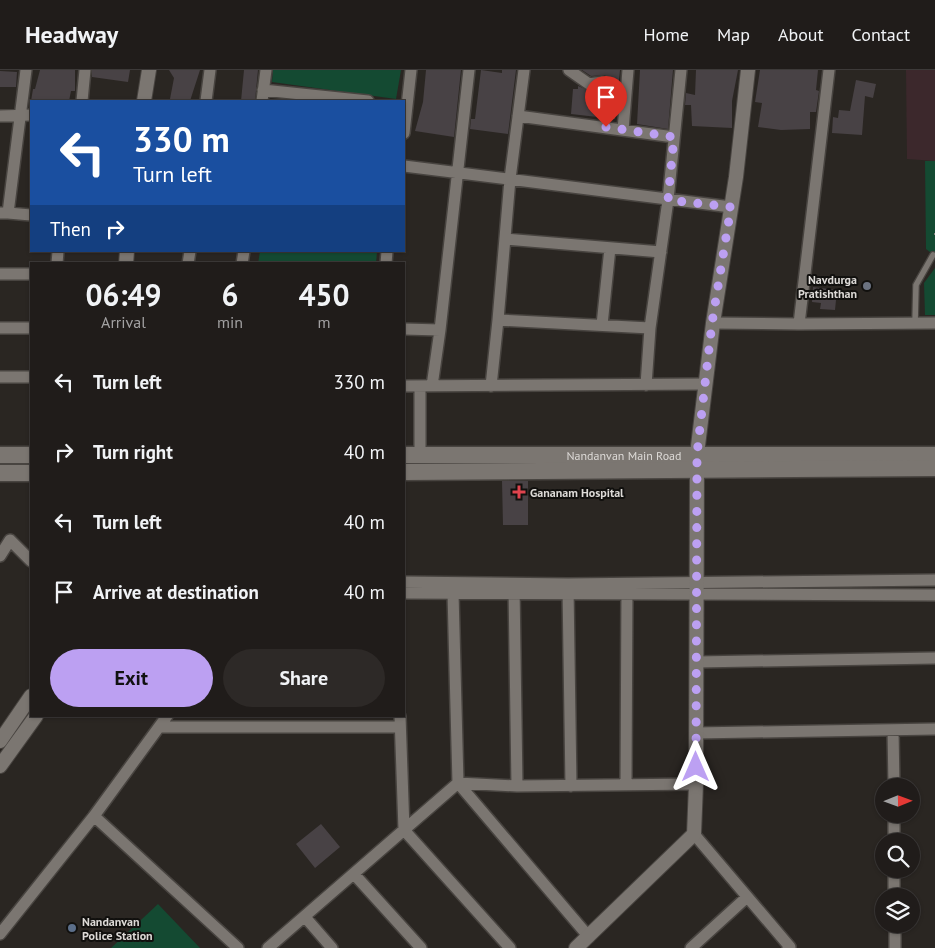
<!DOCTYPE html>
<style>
:root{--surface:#201c1a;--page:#2d2927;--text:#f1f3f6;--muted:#a2a1a2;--line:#3d3a39;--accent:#bca0f2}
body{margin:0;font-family:"PT Sans",sans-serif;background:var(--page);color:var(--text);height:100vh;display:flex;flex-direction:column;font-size:19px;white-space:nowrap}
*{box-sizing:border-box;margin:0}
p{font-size:16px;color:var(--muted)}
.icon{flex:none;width:28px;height:28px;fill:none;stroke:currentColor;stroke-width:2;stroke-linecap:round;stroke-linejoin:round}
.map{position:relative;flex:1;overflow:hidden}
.panel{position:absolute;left:30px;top:192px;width:375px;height:455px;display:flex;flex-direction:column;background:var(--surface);border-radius:0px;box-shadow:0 1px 4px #0004,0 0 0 1px var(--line)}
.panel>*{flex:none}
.top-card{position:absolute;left:30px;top:30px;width:375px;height:152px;border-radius:0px;box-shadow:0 1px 4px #0004,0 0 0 1px var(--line);background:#1a4fa0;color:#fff;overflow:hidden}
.needle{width:32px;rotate:89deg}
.fabs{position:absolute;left:875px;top:708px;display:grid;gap:10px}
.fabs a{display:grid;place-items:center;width:45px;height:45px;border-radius:50%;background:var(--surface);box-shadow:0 1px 4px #0004,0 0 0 1px var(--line);font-size:25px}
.pin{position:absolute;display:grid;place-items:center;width:42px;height:42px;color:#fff;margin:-51px -21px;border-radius:50% 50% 50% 0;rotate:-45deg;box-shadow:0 0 5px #0007}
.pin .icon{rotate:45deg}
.me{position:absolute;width:55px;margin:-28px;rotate:0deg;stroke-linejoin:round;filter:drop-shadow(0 0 4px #0008)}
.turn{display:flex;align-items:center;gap:18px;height:105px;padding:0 20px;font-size:22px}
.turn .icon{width:65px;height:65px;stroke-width:2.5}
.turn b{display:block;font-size:35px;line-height:42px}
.then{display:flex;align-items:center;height:48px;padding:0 20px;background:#0003;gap:10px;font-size:19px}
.eta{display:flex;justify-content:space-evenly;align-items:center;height:85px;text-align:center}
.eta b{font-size:30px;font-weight:700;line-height:35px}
.action{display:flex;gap:10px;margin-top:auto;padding:10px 20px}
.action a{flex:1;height:58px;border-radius:30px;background:var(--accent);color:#111;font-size:20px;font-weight:700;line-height:58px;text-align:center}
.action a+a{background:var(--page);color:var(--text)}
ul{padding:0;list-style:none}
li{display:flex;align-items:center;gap:15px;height:70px;padding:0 20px}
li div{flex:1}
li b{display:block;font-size:19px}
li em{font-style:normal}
header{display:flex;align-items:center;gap:30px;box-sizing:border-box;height:70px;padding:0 25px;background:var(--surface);border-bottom:1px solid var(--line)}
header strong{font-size:24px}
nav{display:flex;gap:28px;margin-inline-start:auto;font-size:18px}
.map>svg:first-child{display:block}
.education{fill:#3c282c}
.green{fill:#144a32}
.building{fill:#484245}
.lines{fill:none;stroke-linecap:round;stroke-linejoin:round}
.service-casing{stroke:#484440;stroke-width:8}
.minor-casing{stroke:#484440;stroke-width:14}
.tertiary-casing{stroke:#484440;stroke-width:16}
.secondary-casing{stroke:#484440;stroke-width:19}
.path{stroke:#817e7a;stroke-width:2;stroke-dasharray:2.5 2.5;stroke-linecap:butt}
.service{stroke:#7b7671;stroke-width:5.5}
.minor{stroke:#7b7671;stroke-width:11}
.tertiary{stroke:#7b7671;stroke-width:14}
.secondary{stroke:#7b7671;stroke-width:16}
.route{stroke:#bca0f2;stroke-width:9;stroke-dasharray:0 16.2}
.worship-dot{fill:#6b7280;stroke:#11100e;stroke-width:2}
.health-dot{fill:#e0444e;stroke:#11100e;stroke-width:2}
.service-dot{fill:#5c6f8a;stroke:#11100e;stroke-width:2}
.labels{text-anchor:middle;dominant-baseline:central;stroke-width:4;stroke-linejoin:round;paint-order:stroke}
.poi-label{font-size:12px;font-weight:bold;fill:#dddad7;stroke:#11100e;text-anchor:start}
.street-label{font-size:12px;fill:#dddad7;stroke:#11100e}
</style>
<header>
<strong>Headway</strong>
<nav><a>Home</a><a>Map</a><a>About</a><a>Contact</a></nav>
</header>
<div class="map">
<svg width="935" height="878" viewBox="0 0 935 878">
<rect width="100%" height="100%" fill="#2a2622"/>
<!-- education -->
<path class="education" d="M906,0h29v91l-28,-2z"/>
<!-- green -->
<path class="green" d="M273,0h128l-5,29 -124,-17z
M925,91h10v95l-9,-7z
M260,181h117l-1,13h-118z
M935,198v47h-10l-1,-32z
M158,834l42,44h-89z"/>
<!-- building -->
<path class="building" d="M40,0h35v21h-4l-2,10h-38l2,-12h2z
M92,0h38l-2,12 -36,-5z
M169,0h31l-10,31 -20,-2 4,-21z
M244,0h14l-3,31h-14z
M426,0h35l-7,67 -39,-6 8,-29z
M481,0l21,3v-3h14l-8,64 -38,-5 1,-10h4z
M582,0h38l-5,49 -44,-5 2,-25h5v-3l12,5 14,-2 5,-5 -4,-9 -14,1z
M640,0h33l-5,59 -31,-5z
M696,0h42l-6,31v27l-40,-2 -1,-21h-6l1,-12 9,2z
M760,0h58l-2,20 3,1 -3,21h-6v17l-29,1 -23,-3 4,-24 -7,-1z
M0,1l17,1 -1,15h-16z
M856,10l20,4 -3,14 -8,-2 -3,39 -30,-2 1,-16 5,1 1,-8 11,1z
M813,217l24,3 -2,20 -15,-1 1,-6 -9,-1z
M502,411h26v44h-25z
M321,754l19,23 -25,21 -19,-24z"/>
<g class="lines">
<!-- service casing -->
<g class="service-casing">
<path id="service" d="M915,253l1,-38 17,-30"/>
</g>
<!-- minor casing -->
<g class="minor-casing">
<path id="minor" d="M524,0l-14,109 -12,141 152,8 18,-128 13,-130
M569,0l20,14 13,-2
M263,20l105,11
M82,31l3,-31
M206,31l4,-31
M262,31l4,-31
M0,46l31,-1
M518,46l156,21
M623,60l5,-60
M404,63l7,-63
M404,96l327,41
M0,143h8l18,-143
M8,143l23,2
M505,169l156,13
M57,194l1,-13
M188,194l2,-13
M242,194l2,-13
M386,194l1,-13
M0,204h31
M713,253l86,1 30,-254
M799,254l136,-1
M602,255l8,-77
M0,258h31
M404,259l36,1 29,-260
M0,307h31
M646,315l4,-57
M404,316l302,-2
M432,316l8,-56
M491,316l7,-66
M420,385v-69
M0,486l10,-16 21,21
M404,512l164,2 367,-4
M514,517l3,199
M568,518l3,198
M404,523l531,2
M453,523l5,190 59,3 179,-2
M697,592l238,-4
M167,646l-73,100 144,132
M400,646l4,114 106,118
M159,657h241
M893,660l1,56
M696,663l239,-4
M626,714l1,-196
M894,744v27
M694,764l96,113 -2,1
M894,799v27
M354,804l67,74
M305,847l27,31
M895,854v24
M0,864l94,-118
M268,878l190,-165 131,154
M691,878l56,-51"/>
</g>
<!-- tertiary casing -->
<g class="tertiary-casing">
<path id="tertiary" d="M144,31l5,-31
M126,194l1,-13
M0,671l31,-45
M0,696l36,-50
M576,878l118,-114 2,-50 1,-330 16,-131 23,-146 12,-107"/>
</g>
<!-- secondary casing -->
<g class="secondary-casing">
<g id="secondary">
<path d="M0,385h31"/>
<path id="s1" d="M404,385h531"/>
<path d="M404,402l531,-4"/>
<path d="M0,403h31"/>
</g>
</g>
<!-- path -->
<path class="path" d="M935,163v2"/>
<!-- service -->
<use href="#service" class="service"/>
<!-- minor -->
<use href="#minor" class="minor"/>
<!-- tertiary -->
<use href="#tertiary" class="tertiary"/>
<!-- secondary -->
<use href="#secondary" class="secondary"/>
</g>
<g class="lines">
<!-- route -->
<path class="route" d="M606,57l68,10 -6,63 63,7 -19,116 -15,131 -1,313"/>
</g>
<!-- markers -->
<circle class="worship-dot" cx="867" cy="216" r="5"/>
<path class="health-dot" d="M516.5 414.5h5v5h5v5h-5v5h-5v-5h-5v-5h5z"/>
<circle class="service-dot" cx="72" cy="858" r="5"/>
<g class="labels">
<!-- poi labels -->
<g class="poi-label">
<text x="857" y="209" text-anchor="end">Navdurga<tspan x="857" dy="14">Pratishthan</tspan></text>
<text x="530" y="422">Gananam Hospital</text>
<text x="82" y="851">Nandanvan<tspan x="82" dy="14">Police Station</tspan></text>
</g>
<!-- street labels -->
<g class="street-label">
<text stroke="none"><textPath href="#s1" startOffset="220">Nandanvan Main Road</textPath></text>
</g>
</g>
</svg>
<div class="fabs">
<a><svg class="needle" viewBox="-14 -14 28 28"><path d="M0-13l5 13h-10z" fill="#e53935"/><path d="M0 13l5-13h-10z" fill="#a2a1a2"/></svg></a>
<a><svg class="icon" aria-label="search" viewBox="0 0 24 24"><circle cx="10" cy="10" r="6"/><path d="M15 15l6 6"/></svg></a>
<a><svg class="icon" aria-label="layers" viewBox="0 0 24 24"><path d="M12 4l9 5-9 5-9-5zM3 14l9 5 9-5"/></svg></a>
</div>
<div class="pin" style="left:606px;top:57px;background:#d93025"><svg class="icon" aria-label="arrive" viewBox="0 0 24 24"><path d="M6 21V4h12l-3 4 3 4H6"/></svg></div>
<svg class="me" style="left:696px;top:697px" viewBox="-20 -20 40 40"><path d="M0-17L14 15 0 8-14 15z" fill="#bca0f2" stroke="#fff" stroke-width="4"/></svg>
<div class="top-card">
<div class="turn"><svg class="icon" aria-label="left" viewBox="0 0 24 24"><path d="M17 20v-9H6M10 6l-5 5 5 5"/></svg><div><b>330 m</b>Turn left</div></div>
<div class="then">Then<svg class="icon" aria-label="right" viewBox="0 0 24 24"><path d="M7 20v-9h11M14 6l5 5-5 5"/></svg></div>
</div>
<section class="panel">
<div class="eta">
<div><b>06:49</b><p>Arrival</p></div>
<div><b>6</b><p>min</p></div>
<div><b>450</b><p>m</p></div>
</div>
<ul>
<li><svg class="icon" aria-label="left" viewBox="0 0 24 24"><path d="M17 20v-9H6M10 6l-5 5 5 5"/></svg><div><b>Turn left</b></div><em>330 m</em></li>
<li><svg class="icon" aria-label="right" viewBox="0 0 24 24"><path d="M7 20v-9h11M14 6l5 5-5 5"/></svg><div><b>Turn right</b></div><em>40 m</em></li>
<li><svg class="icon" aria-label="left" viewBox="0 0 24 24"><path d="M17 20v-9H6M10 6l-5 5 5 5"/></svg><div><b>Turn left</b></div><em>40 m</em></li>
<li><svg class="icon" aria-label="arrive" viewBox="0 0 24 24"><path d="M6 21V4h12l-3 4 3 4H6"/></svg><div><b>Arrive at destination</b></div><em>40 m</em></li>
</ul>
<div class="action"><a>Exit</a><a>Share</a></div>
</section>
</div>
